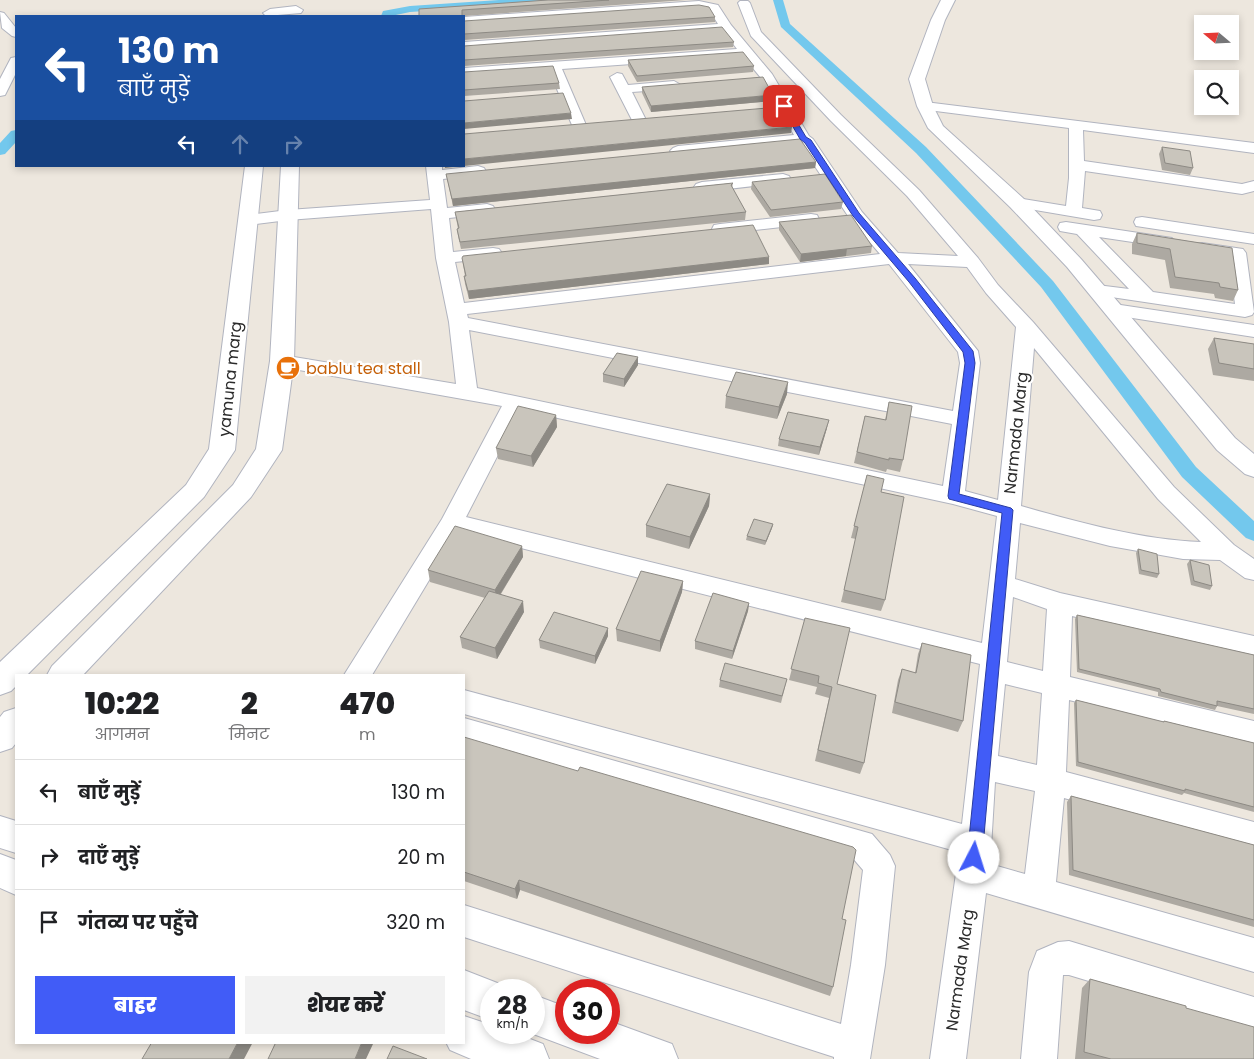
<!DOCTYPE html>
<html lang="hi">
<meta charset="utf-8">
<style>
:root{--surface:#fff;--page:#f2f2f2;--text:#202124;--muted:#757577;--line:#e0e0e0;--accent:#415cf7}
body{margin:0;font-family:Poppins,"Noto Sans Devanagari",sans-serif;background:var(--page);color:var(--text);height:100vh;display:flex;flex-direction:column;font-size:19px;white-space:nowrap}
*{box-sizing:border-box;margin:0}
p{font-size:16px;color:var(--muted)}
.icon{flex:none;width:28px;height:28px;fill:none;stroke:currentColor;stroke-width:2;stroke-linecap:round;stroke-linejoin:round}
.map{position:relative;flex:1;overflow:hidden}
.panel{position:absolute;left:15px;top:674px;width:450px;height:370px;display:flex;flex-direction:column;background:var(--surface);border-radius:0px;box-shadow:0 2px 8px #0003}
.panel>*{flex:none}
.banner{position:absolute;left:15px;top:15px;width:450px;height:152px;border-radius:0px;box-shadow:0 2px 8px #0003;background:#1a4fa0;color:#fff;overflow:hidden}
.needle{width:32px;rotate:289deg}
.controls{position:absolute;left:1194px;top:15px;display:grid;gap:10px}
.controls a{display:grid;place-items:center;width:45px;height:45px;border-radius:0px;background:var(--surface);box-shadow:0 2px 8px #0003;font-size:25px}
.speed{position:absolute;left:480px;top:979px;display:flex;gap:10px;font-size:25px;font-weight:700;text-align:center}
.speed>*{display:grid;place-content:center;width:65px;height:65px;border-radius:50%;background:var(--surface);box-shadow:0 2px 8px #0003;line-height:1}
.speed small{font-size:12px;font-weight:400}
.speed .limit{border:8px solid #d22;background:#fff;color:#111}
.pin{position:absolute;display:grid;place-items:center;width:42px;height:42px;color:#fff;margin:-21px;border-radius:10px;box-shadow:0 2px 8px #0006}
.me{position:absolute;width:55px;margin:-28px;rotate:5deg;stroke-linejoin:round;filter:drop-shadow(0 0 4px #0008)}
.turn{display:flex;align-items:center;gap:18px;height:105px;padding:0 20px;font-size:22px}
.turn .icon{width:65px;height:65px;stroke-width:2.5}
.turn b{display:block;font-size:35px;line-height:42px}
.lanes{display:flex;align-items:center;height:48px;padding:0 20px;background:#0003;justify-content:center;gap:25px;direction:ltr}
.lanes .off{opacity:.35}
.eta{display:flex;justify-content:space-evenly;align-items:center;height:85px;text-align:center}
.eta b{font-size:30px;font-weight:800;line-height:35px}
.primary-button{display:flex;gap:10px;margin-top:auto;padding:10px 20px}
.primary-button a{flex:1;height:58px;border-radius:0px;background:var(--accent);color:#fff;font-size:20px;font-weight:800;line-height:58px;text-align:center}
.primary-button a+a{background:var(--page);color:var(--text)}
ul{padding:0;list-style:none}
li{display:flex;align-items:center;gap:15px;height:65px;padding:0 20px;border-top:1px solid var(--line)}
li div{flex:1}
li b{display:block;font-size:19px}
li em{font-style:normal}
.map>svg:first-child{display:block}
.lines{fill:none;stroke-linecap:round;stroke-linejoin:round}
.canal{fill:#73c8ed;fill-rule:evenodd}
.street-casing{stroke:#b1b4bf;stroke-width:2}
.secondary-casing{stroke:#b1b4bf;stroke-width:2}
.street{fill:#fff;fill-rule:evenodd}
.secondary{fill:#fff;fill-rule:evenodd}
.wall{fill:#ada9a2}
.shaded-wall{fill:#8d8a84}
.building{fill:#c9c5bc;stroke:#8d8a84}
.route{fill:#415cf7;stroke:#2a3ca1}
.labels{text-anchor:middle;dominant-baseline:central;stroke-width:4.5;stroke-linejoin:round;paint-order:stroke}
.food-label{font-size:16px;fill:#c56008;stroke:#fff;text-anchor:start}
.street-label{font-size:16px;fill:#2b2b2b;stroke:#fff}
</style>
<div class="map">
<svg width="1254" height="1059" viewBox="0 0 1254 1059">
<rect width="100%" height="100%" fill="#ede7de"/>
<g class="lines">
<!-- canal -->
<path class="canal" d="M499,0h53l-5,3 -137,9 -19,4h-10l2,-5 27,-5z
M773,0h10l7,24 136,123 127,134 143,186 58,54v20l-8,-3 -64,-61 -141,-190 -125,-134 -135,-126z
M16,130v12l-11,12 -5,1v-12l11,-12z"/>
<!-- street casing -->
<g class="street-casing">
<path id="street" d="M699,1l19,4 13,20 41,49 37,62 4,3 49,73 36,41 60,3 -51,-60 -76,-75 -80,-85 -13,-33 2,-2h8l2,2 11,29 80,83 78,75 59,68 20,27 35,37 141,165 60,58 20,14v21l-9,-2 -25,-18 -37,-1 -73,-13 -90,-23 -5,56 45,14 194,43v22l-182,-42 -2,61 184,44v24l-185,-45 -3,72 188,50v28l-190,-52 -8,84 198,56v34l-268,-79 -20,166h-36l29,-207 -495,-138v-24l498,134 18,-160 -522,-132 -86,143h-28l98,-156 60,-113 -220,-39 -7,-2 -3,-4 3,-4 7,-2 174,29 -7,-62 -13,-64 -5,-49 -143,11 -40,5 -6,-1 -2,-4 2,-4 6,-1 40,-5 142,-10 -4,-34h16v4l36,-4 6,2 2,3 -2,3 -41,5 4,29 40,-4 6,2 2,3 -2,3 -6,2 -38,4 4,34 40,-4 6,1 3,4 -3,4 -6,1 -38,4 9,41 416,-49 -30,-35 -50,-75 -122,12 -5,-2 -3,-3 3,-3 5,-2 116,-11 -33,-57 -18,-22 -181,13 24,56 -2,3h-10l-2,-3 -23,-55 -85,6v-8l273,-19 -14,-18 -259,19v-8l254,-18 -8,-13 -11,-2 -235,16v-8zM889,264l69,88 2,11 -7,48 -485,-93 -1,-4zM908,264l59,3 19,26 30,34 -18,173 -33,-9 15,-128 -2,-12zM469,330l483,94 -9,62 -466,-98zM1034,348l124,151 43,43c-58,-2 -124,-20 -180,-36zM521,410l432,94 44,12 -15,127 -516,-126zM1013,597l34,12 -4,62 -36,-9zM1005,684l37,9 -5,72 -39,-9zM995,782l40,9 -10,83 -35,-10z
M0,12l4,1 12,15v9l-4,-1 -10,-8z
M16,57v16l-11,22 -5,1v-17l11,-21z
M617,73l5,1 6,11 46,-4 7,4 -7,4 -42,3 14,28 -2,3h-10l-2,-3 -22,-43z
M925,102l329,41v10l-171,-23 1,31 158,23 12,-3v10l-12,3 -157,-23 -3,37 18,3 2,4 -2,4 -6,1 -83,-14 -2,-3 2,-3 6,-2 49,8 3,-28v-50l-149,-19 -2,-3 2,-3z
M783,174l6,2 2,3 -2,3 -87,10 -6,-2 -2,-3 2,-3 6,-2z
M811,214l6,1 2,4 -2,4 -97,11 -6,-1 -2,-4 2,-4 6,-1z
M1142,217l112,17v10l-118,-18 -2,-4 2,-4z
M1066,222l106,16 3,4 -3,4 -6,1 -67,-10 54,55 82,12 -6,-47 -33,-5 -3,-4 3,-4 6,-1 41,6 3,4 8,59 -2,3 -7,2 -154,-23 -3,-4 3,-4 6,-1 32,4 -52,-55 -17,-3 -2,-4 2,-4z
M1114,304l140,21v12l-147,-23 -2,-4 2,-4z
M464,718l408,116 18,21 5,11 -10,99 -15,94h-36v-2l-370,-120v-32l377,119 10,-59 12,-95 -12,-14 -387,-114z
M1069,941l185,56v34l-185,-56h-6l-6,84h-36l8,-87 8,-21 21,-9z"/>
</g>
<!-- secondary casing -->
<g class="secondary-casing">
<path id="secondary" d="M941,0h14l-10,20 -20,59 8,27 10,20 81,73 57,60 154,179 19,16v23l-9,-3 -28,-24 -150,-183 -57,-60 -82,-79 -11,-22 -8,-27 22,-59z
M296,6l7,4 -2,3 -35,3 -3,-3 7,-4z
M245,166h18l-28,284 -31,47 -177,178h-11v11l-5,5 -11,4v-33l186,-177 23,-36z
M281,166h18l-5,195 -12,89 -31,47 -168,178h-36l5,-9 181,-181 23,-36 14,-88z
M16,708v35l-4,5 -12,4v-35l4,-5z
M0,816l16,5v32l-16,-5z
M0,854l16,6v35l-16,-7z
M464,970l41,16 2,4h-16v30l-27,-10z
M534,995l32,12v25h43v-11l63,23 6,15h-78l-72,-27h6z
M464,1016l27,9v7h21l31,12 6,15h-78l-21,-9 -4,-8h18z"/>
</g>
<!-- street -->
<use href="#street" class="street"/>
<!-- secondary -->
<use href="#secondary" class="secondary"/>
</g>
<!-- wall -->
<path class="wall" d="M548,0h138l-223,16h-44v-7z
M715,17v5l-251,18v1v-20z
M734,42l-1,5 -269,19v1v-21z
M628,60l126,6 -1,6 -116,10 -9,-16z
M464,72l95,11 1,6 -96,7z
M642,87l130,14 -121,11 -9,-19z
M1162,147l31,21 -3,7 -28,-5 -3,-16z
M816,162l-1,6 -362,38 -7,-32z
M752,182l91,20 -2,7 -71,8 -19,-28z
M733,183l-1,5 14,24 -1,8 -284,29 -3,-13 -1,-7h1l-3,-17z
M779,222l93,24 -1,7 -71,9 -21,-32z
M1137,233l95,15 6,42 -5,11 -18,-3 -1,-4 -44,-6 -5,-28 -33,-6v-10z
M462,258l307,6 -300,35 -4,-15 -1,-8h1z
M1214,338l40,6v37l-41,-6 -5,-26z
M638,357v8l-14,22 -21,-5v-8z
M787,394l-10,25 -52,-11 1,-12z
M889,402l14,58 -3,12 -13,-3 -1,3 -32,-9 11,-47 20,4z
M556,415l1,12 -24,40 -35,-8 -2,-11z
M827,428l-8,27 -41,-9 1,-7z
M867,475l14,17 4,108 -4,11 -40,-9 15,-63 -5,-1z
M710,494l-1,12 -20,43 -43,-12v-12z
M773,524l-1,4 -7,17 -19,-5 1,-4z
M522,546l1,11 -22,37 23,18 -27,47 -35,-11 -2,-11 25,-39 -55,-16 -2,-12z
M1138,549l21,25 -2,4 -18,-4 -3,-21z
M1190,560l22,26 -2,4 -19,-5 -4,-21z
M683,581l-1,11 -22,60 -43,-11 -1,-12z
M749,603l-1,8 -16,48 -37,-10v-8z
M1077,615l177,40v59l-37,-8 -2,4 -57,-14v-4l-81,-20 -2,-53z
M805,618l32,66 27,79 -4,11 -45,-13 14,-63 -14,-4 2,-7 -28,-7z
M608,636l-13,28 -55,-16 -1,-8z
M922,643l41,78 -5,11 -66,-19 6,-33 4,-11 13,4 3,-19z
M787,679l-6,24 -62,-16 1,-7z
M1076,700l87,22 1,-1 90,22v69l-70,-19 -2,2 -106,-29 -2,-63z
M464,737l378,182 -9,68 -3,9 -310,-106 -3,9 -53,-18z
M1071,796l183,49v82l-185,-52 -2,-73z
M1090,979l96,29 68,51h-179l7,-71z"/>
<!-- shaded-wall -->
<path class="shaded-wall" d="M773,95l-1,6 -121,11v-6z
M571,113l1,6 -108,10v-6z
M792,127l-1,6 -327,33v-7z
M816,162l-1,6 -362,38 -1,-7z
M445,166h16l-16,2z
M847,248l-1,8 -46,6 1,-8z
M769,257v7l-300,35 -1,-8z
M638,357v8l-14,22v-8z
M788,382l-1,12 -10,25 2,-12z
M556,415l1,12 -24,40 -2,-11z
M829,420l-2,8 -8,27 1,-8z
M710,494l-1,12 -20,43 1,-12z
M773,524l-1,4 -7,17 1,-4z
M522,546l1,11 -27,44 -1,-11z
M683,581l-1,11 -22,60v-11z
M523,601l1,11 -27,47 -2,-11z
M749,603l-1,8 -16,48 1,-8z
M608,628v8l-13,28v-8z
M519,880l1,10 -3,9 -2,-10z
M238,1042h15l-9,17h-15z
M362,1042h10l1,2 -7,15h-11z"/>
<!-- building -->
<path class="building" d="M548,0h61l-147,10v6h-43v-7z
M699,5l10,2 6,10 -251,17v-13z
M722,27l12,15 -270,18v-14z
M743,52l11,14 -117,10 -9,-16z
M553,66l6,17 -95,7v-18z
M763,77l10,18 -122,11 -9,-19z
M563,93l8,20 -107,10v-22z
M779,107l13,20 -328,32v-25z
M800,139l16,23 -364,37 -6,-25z
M1162,147l28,4 3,17 -28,-5z
M825,174l18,28 -72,8 -19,-28z
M733,183l-2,2 15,27 -286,30 -3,-13 2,-1 -4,-16z
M851,215l21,31 -71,8 -22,-32z
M753,225l16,32 -301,34 -4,-15h2l-4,-18 1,-2z
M1137,233l95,15 6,42 -18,-3 -1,-4 -44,-6 -5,-28 -33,-6z
M1214,338l40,6v25l-35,-6z
M617,353l21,4 -14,22 -21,-5z
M736,372l52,10 -9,25 -53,-11z
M889,402l23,4 -9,54 -14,-2v2l-32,-8 8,-36 21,4z
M518,406l38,9 -25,41 -35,-8z
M788,412l41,8 -9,27 -41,-8z
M867,475l17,4 -3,13 23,5 -19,103 -41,-10 14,-63 -4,-1z
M667,484l43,10 -20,43 -44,-12z
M754,519l19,5 -7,17 -19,-5z
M455,526l67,20 -27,44 -67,-20z
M1138,549l19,5 2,20 -18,-4z
M1190,560l19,5 3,21 -18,-5z
M641,571l42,10 -23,60 -44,-12z
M489,591l34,10 -28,47 -35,-11z
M713,593l36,10 -16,48 -38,-10z
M554,612l54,16 -13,28 -56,-16z
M1077,615l177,40v54l-37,-8v5l-56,-14 -1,-3 -81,-20z
M805,618l45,10 -13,56 39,11 -12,68 -46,-13 14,-63 -14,-4 1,-7 -28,-7z
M922,643l49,12 -8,66 -68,-19 7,-33 14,4z
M725,663l62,16 -5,17 -62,-16z
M1076,700l88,22v-1l90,22v64l-69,-18v2l-107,-29z
M464,737l114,34 2,-4 273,80 3,3 -14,69 4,1 -13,67 -314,-107 -4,9 -51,-17z
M1071,796l183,49v75l-181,-50z
M1090,979l96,27v2l68,19v32h-143l-27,-7z
M152,1042h86l-9,17h-87z
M276,1042h86l-7,17h-87z
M393,1046l34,13h-40z"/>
<!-- route -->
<path class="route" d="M782,105h5l19,32 5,3 48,73 56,65 58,73 2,12 -16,131 52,14 2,2 -31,348 -3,5 -5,2 -5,-2 -2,-5 35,-345 -53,-14 -1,-3 17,-133 -2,-11 -54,-70 -56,-66 -48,-73 -5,-4 -19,-33z"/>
<!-- icons -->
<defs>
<g id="cafe-disc" transform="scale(1.25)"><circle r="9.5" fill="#e8710a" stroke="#fff"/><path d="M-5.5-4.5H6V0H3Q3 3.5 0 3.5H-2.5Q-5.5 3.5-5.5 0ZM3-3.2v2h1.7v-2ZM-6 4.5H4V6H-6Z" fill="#fff"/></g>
</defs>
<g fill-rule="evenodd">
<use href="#cafe-disc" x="288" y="368"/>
</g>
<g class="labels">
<!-- food labels -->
<g class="food-label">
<text x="306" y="368">bablu tea stall</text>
</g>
<!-- street labels -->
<g class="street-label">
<text transform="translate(230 379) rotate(-84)">yamuna marg</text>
<text transform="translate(1016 433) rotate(-84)">Narmada Marg</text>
<text transform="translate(960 970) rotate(-82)">Narmada Marg</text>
</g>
</g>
</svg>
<div class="controls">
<a><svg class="needle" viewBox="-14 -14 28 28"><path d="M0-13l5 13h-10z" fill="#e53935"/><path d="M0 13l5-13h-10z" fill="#757577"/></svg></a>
<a><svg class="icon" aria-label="search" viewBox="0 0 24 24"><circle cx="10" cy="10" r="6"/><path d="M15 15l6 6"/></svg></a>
</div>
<div class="speed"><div>28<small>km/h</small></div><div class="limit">30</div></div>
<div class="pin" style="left:784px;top:106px;background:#d93025"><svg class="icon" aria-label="arrive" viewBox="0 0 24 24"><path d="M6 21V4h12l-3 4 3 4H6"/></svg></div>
<svg class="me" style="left:974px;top:858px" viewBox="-20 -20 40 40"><circle r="19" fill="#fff"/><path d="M0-13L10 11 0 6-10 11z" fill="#415cf7"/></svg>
<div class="banner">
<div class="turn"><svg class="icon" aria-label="left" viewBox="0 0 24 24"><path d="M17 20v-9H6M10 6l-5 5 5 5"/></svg><div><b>130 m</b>बाएँ मुड़ें</div></div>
<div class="lanes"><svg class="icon" aria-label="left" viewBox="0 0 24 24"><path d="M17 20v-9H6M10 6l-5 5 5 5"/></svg><svg class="icon off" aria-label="ahead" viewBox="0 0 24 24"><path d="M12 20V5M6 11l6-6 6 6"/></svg><svg class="icon off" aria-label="right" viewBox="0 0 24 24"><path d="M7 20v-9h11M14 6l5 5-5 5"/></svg></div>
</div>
<section class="panel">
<div class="eta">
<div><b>10:22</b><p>आगमन</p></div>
<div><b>2</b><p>मिनट</p></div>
<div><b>470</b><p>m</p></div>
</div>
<ul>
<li><svg class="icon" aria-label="left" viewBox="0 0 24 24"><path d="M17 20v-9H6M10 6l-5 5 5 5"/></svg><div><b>बाएँ मुड़ें</b></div><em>130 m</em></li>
<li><svg class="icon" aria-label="right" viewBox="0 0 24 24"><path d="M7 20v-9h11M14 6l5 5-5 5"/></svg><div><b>दाएँ मुड़ें</b></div><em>20 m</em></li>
<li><svg class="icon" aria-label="arrive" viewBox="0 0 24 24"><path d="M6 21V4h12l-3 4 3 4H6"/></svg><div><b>गंतव्य पर पहुँचे</b></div><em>320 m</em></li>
</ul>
<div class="primary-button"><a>बाहर</a><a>शेयर करें</a></div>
</section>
</div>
